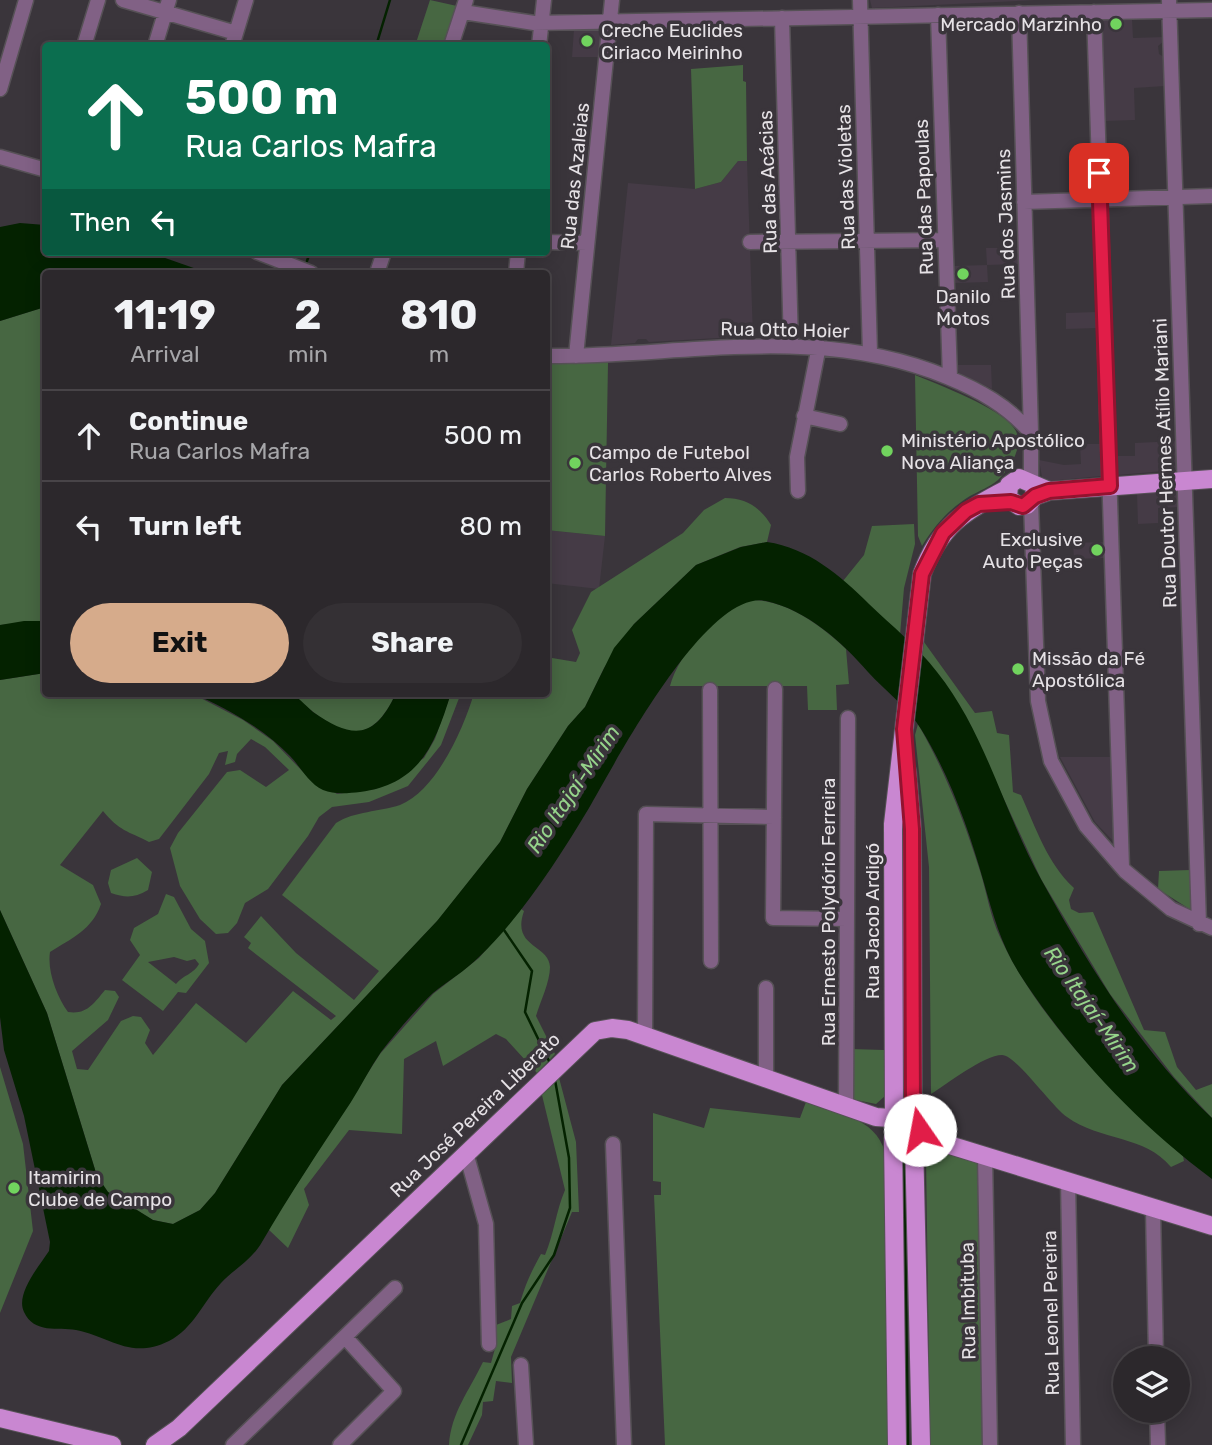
<!DOCTYPE html>
<meta charset="utf-8">
<style>
:root{--surface:#2c282c;--page:#343034;--text:#f1f3f6;--muted:#a6a6a9;--line:#484448;--accent:#d6ab8b}
body{margin:0;font-family:Rubik,sans-serif;background:var(--page);color:var(--text);height:100vh;display:flex;flex-direction:column;font-size:26px;white-space:nowrap}
*{box-sizing:border-box;margin:0}
p{font-size:23px;color:var(--muted)}
.icon{flex:none;width:38px;height:38px;fill:none;stroke:currentColor;stroke-width:2;stroke-linecap:round;stroke-linejoin:round}
.map{position:relative;flex:1;overflow:hidden}
.details{position:absolute;left:42px;top:270px;width:508px;height:427px;display:flex;flex-direction:column;background:var(--surface);border-radius:7px;box-shadow:0 4px 18px #0003,0 0 0 2px var(--line)}
.details>*{flex:none}
.hud{position:absolute;left:42px;top:42px;width:508px;height:214px;border-radius:7px;box-shadow:0 4px 18px #0003,0 0 0 2px var(--line);background:#0b6e4f;color:#fff;overflow:hidden}
.controls{position:absolute;left:1113px;top:1346px;display:grid;gap:14px}
.controls a{display:grid;place-items:center;width:77px;height:77px;border-radius:50%;background:var(--surface);box-shadow:0 4px 18px #0003,0 0 0 2px var(--line);font-size:35px}
.pin{position:absolute;display:grid;place-items:center;width:60px;height:60px;color:#fff;margin:-30px;border-radius:14px;box-shadow:0 4px 10px #0006}
.me{position:absolute;width:77px;margin:-38px;rotate:348deg;stroke-linejoin:round;filter:drop-shadow(0 0 5px #0008)}
.turn{display:flex;align-items:center;gap:24px;height:147px;padding:0 28px;font-size:32px}
.turn .icon{width:91px;height:91px;stroke-width:2.5}
.turn b{display:block;font-size:49px;line-height:60px}
.then{display:flex;align-items:center;height:66px;padding:0 28px;background:#0003;gap:14px;font-size:26px}
.eta{display:flex;justify-content:space-evenly;align-items:center;height:119px;text-align:center}
.eta b{font-size:42px;font-weight:700;line-height:49px}
.cta{display:flex;gap:14px;margin-top:auto;padding:14px 28px}
.cta a{flex:1;height:80px;border-radius:42px;background:var(--accent);color:#111;font-size:28px;font-weight:700;line-height:80px;text-align:center}
.cta a+a{background:var(--page);color:var(--text)}
ul{padding:0;list-style:none}
li{display:flex;align-items:center;gap:21px;height:91px;padding:0 28px;border-top:2px solid var(--line)}
li div{flex:1}
li b{display:block;font-size:26px}
li em{font-style:normal}
.map>svg:first-child{display:block}
.built{fill:#453b46}
.green{fill:#476742;fill-rule:evenodd}
.water{fill:#042200}
.lines{fill:none;stroke-linecap:round;stroke-linejoin:round}
.stream{stroke:#042200;stroke-width:2.5}
.minor-casing{stroke:#565156;stroke-width:17}
.major-casing{stroke:#565156;stroke-width:20}
.minor{stroke:#816185;stroke-width:14}
.major{stroke:#c987d1;stroke-width:18}
.route-casing{stroke:#92132f;stroke-width:18}
.route{stroke:#e11d48;stroke-width:12}
.poi-dot{fill:#71d35e;stroke:#3a353b;stroke-width:2.5}
.labels{text-anchor:middle;dominant-baseline:central;stroke-width:7;stroke-linejoin:round;paint-order:stroke}
.poi-label{font-size:19px;fill:#e6e2e6;stroke:#3a353b;text-anchor:start}
.street-label{font-size:19px;fill:#e6e2e6;stroke:#3a353b}
.water-label{font-size:21px;font-style:italic;fill:#96d48b;stroke:#3a353b}
</style>
<div class="map">
<svg width="1212" height="1445" viewBox="0 0 1212 1445">
<rect width="100%" height="100%" fill="#3a353b"/>
<!-- built -->
<path class="built" d="M870,0h166l-164,8z
M1132,19l1,19 31,-1v4l-6,5 1,8 5,3 1,29 -31,2 1,32 -31,1 -3,-101z
M574,29l27,1 -2,27h-27z
M738,161h9l6,175 -104,6 -3,-3h-8l-3,4 -24,2 17,-162 67,6 26,-7z
M986,248h33v16l-32,1 1,17 -33,1 -1,-17 33,-1z
M1096,312l1,16 -31,1v-16z
M957,365h34l1,24 -33,-16z
M1176,441v29l-59,5 -2,-19h20v-13z
M1080,444h21v32l-52,5 -7,-4 -3,-17 25,5 17,-1z
M1178,491l1,16 -21,1v15l-20,1 -1,-30z
M546,530l59,6 -6,53 -53,-6z
M1104,542l1,16 -31,1 -1,-16z
M1060,757h51l3,85 -19,-20z"/>
<!-- green -->
<path class="green" d="M430,0l27,6 -13,39 -29,1z
M743,65v16l3,1 1,79h-9l-17,21 -26,7 -4,-120z
M45,307v314l-45,4v-304z
M546,363h62l-3,173 -59,-6z
M915,375c24,10 84,32 99,53 12,16 -4,41 -16,52 -8,7 -19,11 -28,16 -21,13 -35,29 -48,50l-4,-10z
M725,498c21,0 35,9 46,27l-4,17 -27,5 -44,18 -62,59 -30,44 -19,39 -17,19 -41,63 -27,53 -61,77 -157,166 -67,108 -15,17 -27,14 -20,-4 -45,-28 -11,-16 -50,-163 -47,-103v-230l45,-7 1,20h145l52,27 30,21 34,35 30,18 39,-5 48,-31 11,-19 16,-46h10l-20,52 -33,41 -39,16 -37,5 -13,10 -11,19 -40,53 -23,14 -8,20 -9,10 -12,1 -16,-15 -20,-33 -10,-38 8,-15 49,-61 13,-2 26,17 23,-17 -24,-23 -14,-8 -14,15 -2,8 -10,3 3,-14 -9,2 -10,21 -50,65 -10,3c-21,-11 -30,-11 -46,-31l-43,54 33,20 8,19c-9,26 -29,34 -51,48 -3,19 7,45 18,60 19,3 26,-9 37,-22l10,1 4,6 -11,23 -36,31 5,18 11,1 33,-49 12,-5 8,1 9,13 -5,13 8,12 43,-52 50,40 47,-52 38,29 5,-4 -88,-68 3,-5 -7,-6 17,-21 35,37 58,47 25,-29 -97,-76 54,-72c19,-12 43,-11 64,-18 36,-14 64,-77 74,-112h72v-36l30,5 4,-9 -8,-23 19,-38 92,-59 21,-23z
M914,524l1,20 -11,44 -4,47 -57,-54 21,-26 8,-29z
M750,600c35,-1 71,25 96,49l3,35 -13,1 1,25h-29l-1,-24h-137c9,-33 46,-75 80,-86z
M924,642l51,71 17,-2 5,22 12,2 4,57 8,3c15,33 26,68 53,93l-5,12 2,9 8,4 14,-1 51,118 21,2 12,35 19,23 16,-6v34l-38,-41 -64,-83 -69,-115 -70,-151 -49,-72z
M290,693h106c-30,66 -65,34 -106,0z
M918,724c27,47 46,96 62,147 7,22 10,45 20,66 38,83 116,160 183,219l1,5 -13,6c-26,-32 -71,-26 -104,-50 -16,-11 -51,-62 -65,-62 -18,0 -55,29 -71,39l-2,-227 -14,-132z
M137,858l15,14 -4,18c-14,8 -22,8 -37,3l-3,-10 3,-13z
M1190,870l1,40 -33,-21 1,-18z
M166,894l8,3 17,32 14,12 4,22 -23,30 -8,-1 -15,19 -41,-31 18,-25 -10,-15 4,-12 24,-14zM174,957l13,4 8,-2 4,5c-5,10 -16,11 -23,20l-28,-22z
M521,909l3,2c-13,37 25,33 26,56 0,15 -10,35 -14,49l19,38 -18,19 -31,-34 -10,-5 -53,32 -7,-25 -32,18 -2,75 -53,-4 -45,59 5,16 -21,43 -20,-19 112,-175 53,-60 46,-36z
M850,1049l34,1 1,46 -9,8 -25,-5z
M0,1067l23,77 10,87 -33,82z
M558,1074l18,68 3,70h-7l-61,145 1,26 -16,-2 -3,20 -10,1 -1,13 -14,30h-19c2,-32 20,-54 34,-83l8,1 5,-18v-20l15,-6 1,-13 8,-3c6,-20 10,-29 21,-49l4,1c9,-21 11,-44 20,-65l-24,-99z
M806,1102c30,11 69,15 79,50l5,293h-225l-11,-250h7v-13l-8,-1v-68l51,15 6,-20 90,10z
M936,1148l42,15 4,282h-52l-4,-289z"/>
<!-- water -->
<path class="water" d="M20,223l25,2 1,27h102l60,21h-162l-1,34 -45,14v-94z
M767,542c41,6 73,33 102,62 23,22 49,43 68,68 49,61 67,142 105,209 46,84 100,171 170,237v61c-75,-56 -142,-127 -193,-206 -18,-29 -26,-58 -35,-90 -15,-53 -34,-107 -63,-154 -14,-23 -35,-37 -53,-57 -26,-30 -61,-62 -102,-71 -59,-13 -151,162 -177,207 -30,50 -68,109 -110,149 -14,14 -31,24 -46,36 -18,17 -37,40 -52,59 -11,16 -20,34 -30,50 -31,47 -61,92 -89,140 -10,18 -28,27 -41,41 -18,19 -27,45 -52,58 -39,19 -58,-4 -93,-11 -18,-3 -42,4 -52,-18 -9,-18 16,-47 25,-61l1,-9 -26,-126 -20,-66 -4,-33v-107l47,103 50,163 11,16 45,28 20,4 27,-14 15,-17 67,-108 155,-164 63,-79 27,-53 41,-63 17,-19 29,-59 20,-24 62,-59 45,-18z
M24,621h21v52l-45,7v-55z
M191,693c30,0 66,-5 97,0 9,2 18,13 25,19 40,28 62,27 83,-19h55c-16,52 -31,91 -91,99 -11,1 -25,3 -37,-2 -14,-6 -23,-24 -33,-34 -27,-28 -65,-49 -99,-63z"/>
<g class="lines">
<!-- stream -->
<path class="stream" d="M376,46l14,-46
M307,261l3,-9
M903,833v266
M504,930l28,41 -7,41 24,49
M904,1156l4,289
M461,1445l61,-142 32,-48 16,-47 -1,-50 -14,-78"/>
<!-- minor casing -->
<g class="minor-casing">
<path id="minor" d="M123,0l113,33
M860,0l10,353
M1169,0l30,924
M463,12l71,11 678,-13
M1094,12l28,855
M1019,13l12,420
M938,15l12,363
M782,18l9,327
M84,46l14,-46
M155,46l14,-46
M232,46l14,-46
M451,46l15,-46
M539,46l5,-46
M0,89l26,-89
M0,157l46,13
M1024,202l188,-6
M546,242l41,1
M750,242l195,-2
M257,252l54,21
M377,273l7,-21
M516,273l2,-21
M546,356c135,1 272,-33 401,21 32,13 61,29 84,56v49
M576,356l36,-356
M804,416l36,8
M798,491l-1,-34 22,-111
M1031,502l7,199 13,60 35,65 39,45 46,38 41,19
M775,689l-2,229 74,1
M710,690l1,271
M645,1037l1,-223 128,3
M766,1079v-91
M846,1106l2,-388
M613,1144l11,301
M466,1153l20,71 3,120
M985,1155l5,290
M1068,1181l5,264
M1153,1209l3,149
M521,1365l5,80
M1157,1410l1,35
M233,1445l162,-157
M340,1445l54,-54 -49,-54"/>
</g>
<!-- major casing -->
<g class="major-casing">
<path id="major" d="M1034,486l1,10 -8,9 -8,1 -11,-8 1,-13 10,-7 30,13
M1035,496l14,-5 163,-12
M907,770l5,59 1,284
M894,1114l-1,-290 29,-250c18,-48 41,-62 85,-85
M917,1135l295,91
M893,1138l4,307
M914,1139l7,306
M0,1418l112,27
M155,1445l24,-17 416,-397 17,-3 16,2 248,87 14,1"/>
</g>
<!-- minor -->
<use href="#minor" class="minor"/>
<!-- major -->
<use href="#major" class="major"/>
</g>
<g class="lines">
<!-- route casing -->
<g class="route-casing">
<path id="route" d="M920,1130l-1,-10 -6,-8 -1,-283 -8,-100 18,-155 21,-41 23,-22 13,-7 32,-2 12,4 12,-10 14,-5 61,-5 -11,-313"/>
</g>
<!-- route -->
<use href="#route" class="route"/>
</g>
<!-- markers -->
<g class="poi-dot">
<circle cx="1116" cy="24" r="7"/>
<circle cx="587" cy="41" r="7"/>
<circle cx="963" cy="274" r="7"/>
<circle cx="887" cy="451" r="7"/>
<circle cx="575" cy="463" r="7"/>
<circle cx="1097" cy="550" r="7"/>
<circle cx="1018" cy="669" r="7"/>
<circle cx="14" cy="1188" r="7"/>
</g>
<g class="labels">
<!-- poi labels -->
<g class="poi-label">
<text x="1102" y="24" text-anchor="end">Mercado Marzinho</text>
<text x="601" y="30">Creche Euclides<tspan x="601" dy="22">Ciriaco Meirinho</tspan></text>
<text x="963" y="296" text-anchor="middle">Danilo<tspan x="963" dy="22">Motos</tspan></text>
<text x="901" y="440">Ministério Apostólico<tspan x="901" dy="22">Nova Aliança</tspan></text>
<text x="589" y="452">Campo de Futebol<tspan x="589" dy="22">Carlos Roberto Alves</tspan></text>
<text x="1083" y="539" text-anchor="end">Exclusive<tspan x="1083" dy="22">Auto Peças</tspan></text>
<text x="1032" y="658">Missão da Fé<tspan x="1032" dy="22">Apostólica</tspan></text>
<text x="28" y="1177">Itamirim<tspan x="28" dy="22">Clube de Campo</tspan></text>
</g>
<!-- street labels -->
<g class="street-label">
<text transform="translate(575 176) rotate(-84)">Rua das Azaleias</text>
<text transform="translate(846 177) rotate(-92)">Rua das Violetas</text>
<text transform="translate(768 182) rotate(-92)">Rua das Acácias</text>
<text transform="translate(924 197) rotate(-92)">Rua das Papoulas</text>
<text transform="translate(1006 224) rotate(-92)">Rua dos Jasmins</text>
<text transform="translate(785 330) rotate(1)">Rua Otto Hoier</text>
<text transform="translate(1165 463) rotate(-92)">Rua Doutor Hermes Atílio Mariani</text>
<text transform="translate(828 912) rotate(-90)">Rua Ernesto Polydório Ferreira</text>
<text transform="translate(872 921) rotate(-90)">Rua Jacob Ardigó</text>
<text transform="translate(475 1115) rotate(-44)">Rua José Pereira Liberato</text>
<text transform="translate(968 1301) rotate(-91)">Rua Imbituba</text>
<text transform="translate(1051 1313) rotate(-91)">Rua Leonel Pereira</text>
</g>
<!-- water labels -->
<g class="water-label">
<text transform="translate(573 789) rotate(-56)">Rio Itajaí-Mirim</text>
<text transform="translate(1092 1009) rotate(55)">Rio Itajaí-Mirim</text>
</g>
</g>
</svg>
<div class="controls">
<a><svg class="icon" aria-label="layers" viewBox="0 0 24 24"><path d="M12 4l9 5-9 5-9-5zM3 14l9 5 9-5"/></svg></a>
</div>
<div class="pin" style="left:1099px;top:173px;background:#d93025"><svg class="icon" aria-label="arrive" viewBox="0 0 24 24"><path d="M6 21V4h12l-3 4 3 4H6"/></svg></div>
<svg class="me" style="left:920px;top:1130px" viewBox="-20 -20 40 40"><circle r="19" fill="#fff"/><path d="M0-13L10 11 0 6-10 11z" fill="#e11d48"/></svg>
<div class="hud">
<div class="turn"><svg class="icon" aria-label="ahead" viewBox="0 0 24 24"><path d="M12 20V5M6 11l6-6 6 6"/></svg><div><b>500 m</b>Rua Carlos Mafra</div></div>
<div class="then">Then<svg class="icon" aria-label="left" viewBox="0 0 24 24"><path d="M17 20v-9H6M10 6l-5 5 5 5"/></svg></div>
</div>
<section class="details">
<div class="eta">
<div><b>11:19</b><p>Arrival</p></div>
<div><b>2</b><p>min</p></div>
<div><b>810</b><p>m</p></div>
</div>
<ul>
<li><svg class="icon" aria-label="ahead" viewBox="0 0 24 24"><path d="M12 20V5M6 11l6-6 6 6"/></svg><div><b>Continue</b><p>Rua Carlos Mafra</p></div><em>500 m</em></li>
<li><svg class="icon" aria-label="left" viewBox="0 0 24 24"><path d="M17 20v-9H6M10 6l-5 5 5 5"/></svg><div><b>Turn left</b></div><em>80 m</em></li>
</ul>
<div class="cta"><a>Exit</a><a>Share</a></div>
</section>
</div>
